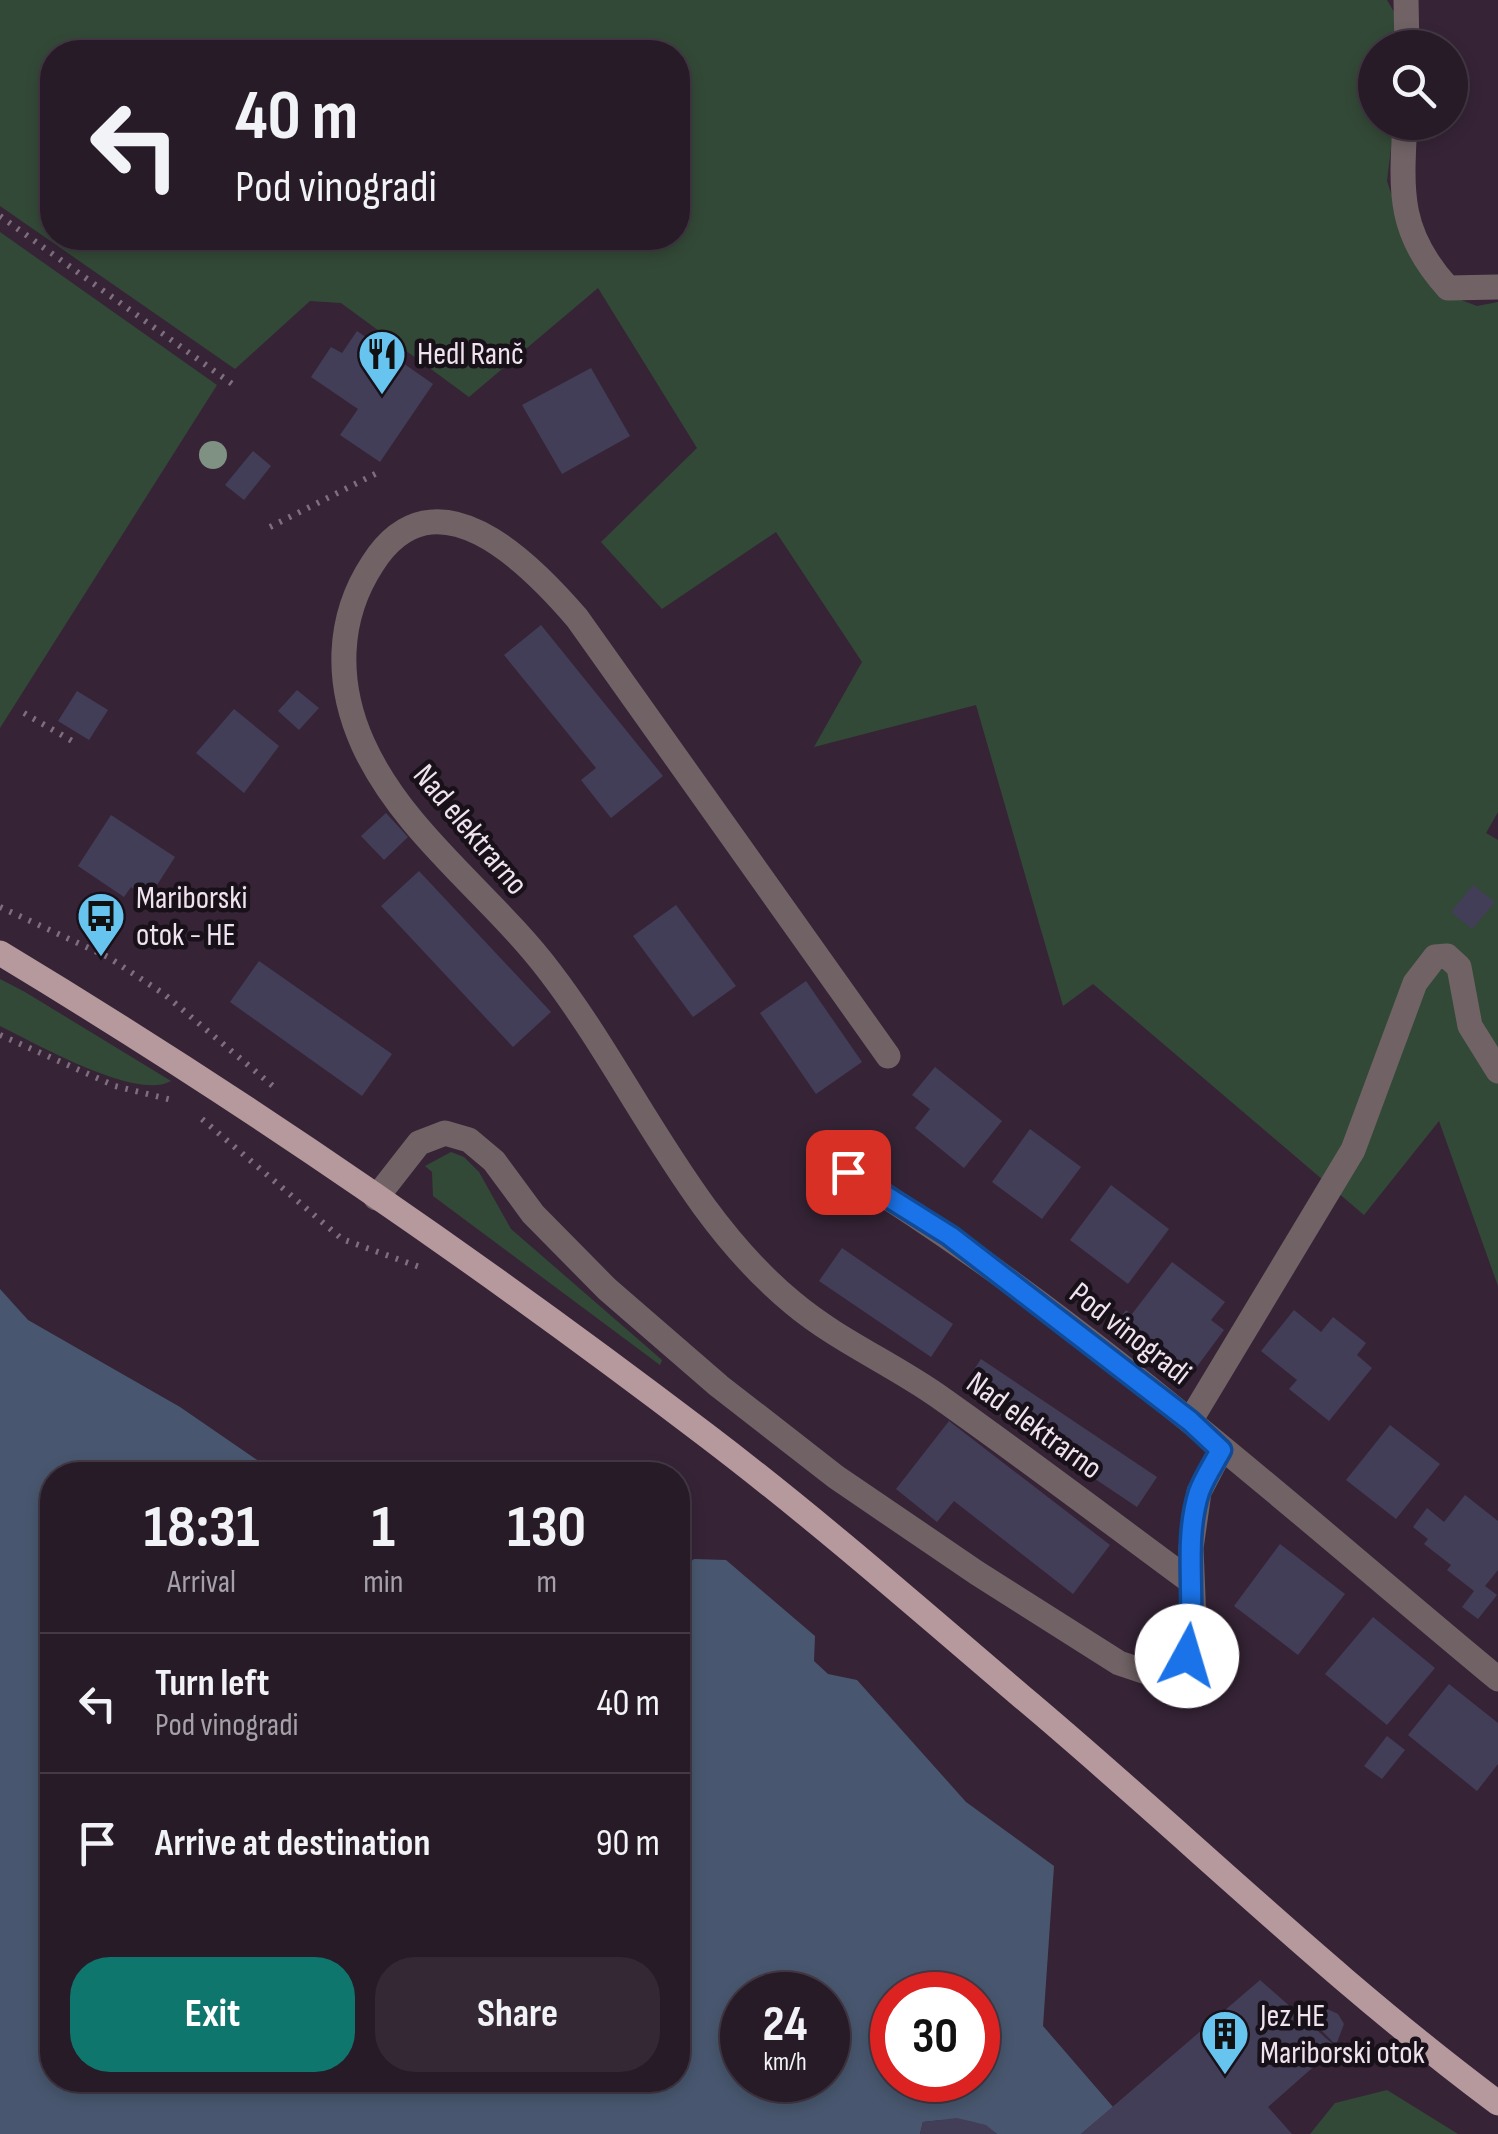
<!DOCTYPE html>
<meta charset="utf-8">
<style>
:root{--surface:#281b28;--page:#342834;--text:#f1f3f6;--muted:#a5a1a8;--line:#443945;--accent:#0f766e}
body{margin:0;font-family:"Sofia Sans Condensed",sans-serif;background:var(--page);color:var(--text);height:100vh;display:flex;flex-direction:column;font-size:38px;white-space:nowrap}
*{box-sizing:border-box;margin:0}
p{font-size:32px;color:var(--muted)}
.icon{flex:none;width:55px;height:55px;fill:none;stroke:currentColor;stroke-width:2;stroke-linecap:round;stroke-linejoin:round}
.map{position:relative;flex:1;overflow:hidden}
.side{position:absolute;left:40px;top:1462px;width:650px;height:630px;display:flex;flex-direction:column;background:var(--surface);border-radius:40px;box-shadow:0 5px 15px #0003,0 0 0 2px var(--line)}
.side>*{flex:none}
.banner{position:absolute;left:40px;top:40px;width:650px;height:210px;border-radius:40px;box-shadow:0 5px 15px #0003,0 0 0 2px var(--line);background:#281b28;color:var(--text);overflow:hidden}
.buttons{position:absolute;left:1358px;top:30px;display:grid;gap:20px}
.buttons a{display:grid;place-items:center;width:110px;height:110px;border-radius:50%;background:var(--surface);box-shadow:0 5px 15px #0003,0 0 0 2px var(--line);font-size:50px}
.speed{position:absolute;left:720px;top:1972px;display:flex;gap:20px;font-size:50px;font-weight:700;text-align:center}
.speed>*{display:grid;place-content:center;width:130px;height:130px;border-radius:50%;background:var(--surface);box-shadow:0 5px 15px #0003,0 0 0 2px var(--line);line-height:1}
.speed small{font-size:25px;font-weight:400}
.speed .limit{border:15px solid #d22;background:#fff;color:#111}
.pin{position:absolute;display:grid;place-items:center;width:85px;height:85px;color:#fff;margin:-42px;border-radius:20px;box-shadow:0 5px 15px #0006}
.me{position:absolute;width:110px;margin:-55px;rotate:6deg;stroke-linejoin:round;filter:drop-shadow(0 0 8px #0008)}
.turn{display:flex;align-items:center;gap:35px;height:210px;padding:0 30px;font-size:45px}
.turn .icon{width:130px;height:130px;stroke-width:2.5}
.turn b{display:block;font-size:70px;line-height:85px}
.eta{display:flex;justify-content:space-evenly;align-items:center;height:170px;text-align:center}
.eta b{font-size:60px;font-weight:700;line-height:70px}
.button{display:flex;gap:20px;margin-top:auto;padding:20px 30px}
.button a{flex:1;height:115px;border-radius:40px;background:var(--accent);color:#fff;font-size:40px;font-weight:700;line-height:115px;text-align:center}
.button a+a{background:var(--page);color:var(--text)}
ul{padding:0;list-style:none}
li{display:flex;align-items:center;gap:30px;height:140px;padding:0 30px;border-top:2px solid var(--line)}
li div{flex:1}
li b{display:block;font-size:38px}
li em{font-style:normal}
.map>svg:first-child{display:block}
.green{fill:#334937;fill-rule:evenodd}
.water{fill:#48576f;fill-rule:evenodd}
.building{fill:#423e58}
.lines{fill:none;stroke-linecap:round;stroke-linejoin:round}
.path{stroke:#7e6e7e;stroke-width:6;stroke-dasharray:2.5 8;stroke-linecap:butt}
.minor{stroke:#716365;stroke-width:25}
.major{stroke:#b6999d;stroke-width:25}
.tree{fill:#7f9183}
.route-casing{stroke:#114b97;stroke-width:25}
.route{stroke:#1a73e8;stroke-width:18}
.labels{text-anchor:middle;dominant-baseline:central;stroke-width:9;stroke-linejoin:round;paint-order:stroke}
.poi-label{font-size:32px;fill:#efe3ef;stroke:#191119;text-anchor:start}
.street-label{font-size:32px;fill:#efe3ef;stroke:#191119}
</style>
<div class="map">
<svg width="1498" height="2134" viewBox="0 0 1498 2134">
<rect width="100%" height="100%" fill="#362436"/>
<!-- green -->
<path class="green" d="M0,0h1387l17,29 -2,18 -27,1v74l19,1 -7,58 18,54 40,59 32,12 21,-4v510l-12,21 12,7v446l-59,-165 -75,94 -271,-231 -30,22 -87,-301 -162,42 48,-85 -86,-130 -114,77 -61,-67 96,-94 -99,-160 -129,109 -128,-94 -31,-2 -75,68 -235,-163zM52,52h626v186h-626z
M0,232l217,153 -217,343z
M0,979l25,13 146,89c-35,20 -136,-38 -171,-55z
M451,1152l13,5 15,15 32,57 151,131 -2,5 -227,-169 -1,-24 -7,-6z
M1387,2090l71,44h-148l25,-31z"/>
<!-- water -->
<path class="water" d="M0,1289l28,31 152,87 99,68h-227v605h626v-509l16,-12 32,1 89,76 -1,25 14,13 29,6 109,122 88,64 -11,160 70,81 -32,27h-84c-23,-18 -47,-15 -74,-12l-3,12h-920zM742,1995h86v85h-86zM892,1995h86v85h-86z"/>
<!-- building -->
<path class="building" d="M357,331l76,53 -53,78 -40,-27 18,-26 -47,-32 20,-30 11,6z
M591,368l39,68 -68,38 -40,-69z
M253,451l18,15 -27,34 -19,-15z
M541,625l122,151 -52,42 -30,-38 15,-12 -92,-113z
M297,690l22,18 -20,22 -21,-19z
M77,691l31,19 -19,30 -31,-19z
M234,709l45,37 -35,47 -48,-40z
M386,813l22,24 -24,23 -23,-24z
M111,815l64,42 -27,42 -17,-12 -7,10 -46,-31z
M419,871l132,141 -38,35 -132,-141z
M1473,885l22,17 -23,27 -21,-17z
M676,905l60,81 -43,31 -60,-81z
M259,961l133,93 -30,42 -132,-94z
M806,981l56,81 -46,32 -56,-81z
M935,1067l67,54 -38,47 -49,-40 15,-19 -18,-14z
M1030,1129l51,38 -39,52 -50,-37z
M1111,1185l58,44 -41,55 -58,-44z
M842,1248l111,76 -22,33 -112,-76z
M1172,1262l53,40 -14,18 13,10 -31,42 -49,-38 -12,15 -23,-17 17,-22 6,4z
M1294,1310l27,22 12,-15 33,26 -9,12 15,13 -43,53 -40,-32 8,-9 -36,-29z
M981,1359l176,118 -20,30 -176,-118z
M949,1421l161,124 -37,49 -119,-93 -17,21 -41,-33z
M1390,1425l50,39 -44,55 -50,-39z
M1465,1495l33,26v49l-13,16 12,9 -19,24 -16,-12 12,-16 -27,-21 4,-5 -27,-21 4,-5 -15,-12 14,-19 17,14z
M1280,1544l65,50 -47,61 -64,-49z
M1373,1617l62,51 -48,57 -62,-51z
M1449,1684l49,39v41l-21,27 -69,-56z
M1387,1736l18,14 -23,29 -18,-13z
M1260,1980l76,67 -68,60 24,27h-211z
M1319,2005l19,9 6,10 -8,21 -34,-34z
M957,2118l29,7 11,9h-77l3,-12z"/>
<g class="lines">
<!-- path -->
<path class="path" d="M0,216l235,170
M270,527l107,-54
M24,713l48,28
M0,907l108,50 56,37 110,93
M0,1035l115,51 61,15
M202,1119l140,120 83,30"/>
<!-- minor -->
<path class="minor" d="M1406,0l1,48
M1405,122c-4,71 -7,111 43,166l50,-1
M888,1056l-311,-438c-49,-57 -142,-151 -204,-55 -37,56 -37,121 -10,181 40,89 129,151 187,228 82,107 137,244 243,331 44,37 98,60 145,93 85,60 168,123 252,185
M848,1172c234,145 439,332 650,507
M376,1198l43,-55 26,-10 24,7 25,21 39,53 74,75 112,97 117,91 141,96 142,90 30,10 21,-3 17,-14 7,-34 -3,-74 8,-56 22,-42
M1190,1421l163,-271 62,-167 20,-26 12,-1 12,11 11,59 28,45"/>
<!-- major -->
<path class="major" d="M0,953c244,147 480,310 706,482 108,82 212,173 315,261 160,134 309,282 477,407"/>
</g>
<!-- trees -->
<circle class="tree" cx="213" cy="455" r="14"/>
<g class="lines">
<!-- route casing -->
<g class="route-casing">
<path id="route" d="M848,1172l102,64 240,185 31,29c-7,13 -17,28 -22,42 -17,54 -1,110 -12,164"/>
</g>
<!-- route -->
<use href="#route" class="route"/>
</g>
<!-- icons -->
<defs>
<g id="restaurant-pin" transform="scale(2.5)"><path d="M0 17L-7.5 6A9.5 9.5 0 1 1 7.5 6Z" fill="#67c4ef" stroke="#191119"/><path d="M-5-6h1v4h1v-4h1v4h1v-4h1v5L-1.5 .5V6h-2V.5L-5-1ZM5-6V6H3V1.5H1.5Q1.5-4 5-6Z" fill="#111"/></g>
<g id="bus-pin" transform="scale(2.5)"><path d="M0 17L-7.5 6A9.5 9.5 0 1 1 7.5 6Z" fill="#67c4ef" stroke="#191119"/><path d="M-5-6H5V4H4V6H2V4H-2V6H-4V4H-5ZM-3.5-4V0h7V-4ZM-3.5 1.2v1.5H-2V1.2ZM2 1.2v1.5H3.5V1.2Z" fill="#111"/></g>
<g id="building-pin" transform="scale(2.5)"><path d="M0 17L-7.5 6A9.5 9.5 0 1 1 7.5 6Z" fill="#67c4ef" stroke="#191119"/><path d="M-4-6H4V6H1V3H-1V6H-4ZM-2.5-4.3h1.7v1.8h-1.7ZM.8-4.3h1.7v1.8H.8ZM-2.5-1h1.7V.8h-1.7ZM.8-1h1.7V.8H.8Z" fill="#111"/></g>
</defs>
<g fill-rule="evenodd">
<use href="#restaurant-pin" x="382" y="354"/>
<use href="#bus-pin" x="101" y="916"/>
<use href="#building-pin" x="1225" y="2034"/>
</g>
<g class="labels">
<!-- poi labels -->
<g class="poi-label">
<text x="417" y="354">Hedl Ranč</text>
<text x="136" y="898">Mariborski<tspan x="136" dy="37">otok - HE</tspan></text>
<text x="1260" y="2016">Jez HE<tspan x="1260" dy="37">Mariborski otok</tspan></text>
</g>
<!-- street labels -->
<g class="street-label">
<text transform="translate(470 830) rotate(50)">Nad elektrarno</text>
<text transform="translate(1130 1334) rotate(38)">Pod vinogradi</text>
<text transform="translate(1034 1426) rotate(36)">Nad elektrarno</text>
</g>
</g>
</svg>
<div class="buttons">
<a><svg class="icon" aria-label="search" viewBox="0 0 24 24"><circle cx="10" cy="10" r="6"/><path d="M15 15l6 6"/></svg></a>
</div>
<div class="speed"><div>24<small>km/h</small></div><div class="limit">30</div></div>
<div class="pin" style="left:848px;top:1172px;background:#d93025"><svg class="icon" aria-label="arrive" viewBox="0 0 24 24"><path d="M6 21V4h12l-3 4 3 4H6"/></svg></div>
<svg class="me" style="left:1187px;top:1656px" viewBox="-20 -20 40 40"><circle r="19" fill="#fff"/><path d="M0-13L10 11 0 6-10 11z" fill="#1a73e8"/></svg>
<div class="banner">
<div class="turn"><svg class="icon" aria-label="left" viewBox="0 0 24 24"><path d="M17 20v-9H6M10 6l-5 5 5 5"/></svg><div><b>40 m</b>Pod vinogradi</div></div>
</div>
<section class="side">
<div class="eta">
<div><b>18:31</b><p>Arrival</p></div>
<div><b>1</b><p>min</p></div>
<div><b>130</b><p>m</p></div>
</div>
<ul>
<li><svg class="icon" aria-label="left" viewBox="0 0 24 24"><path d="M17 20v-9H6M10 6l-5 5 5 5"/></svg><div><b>Turn left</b><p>Pod vinogradi</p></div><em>40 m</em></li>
<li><svg class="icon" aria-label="arrive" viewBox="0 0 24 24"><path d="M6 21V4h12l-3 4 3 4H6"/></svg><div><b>Arrive at destination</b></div><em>90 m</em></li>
</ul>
<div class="button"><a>Exit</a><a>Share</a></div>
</section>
</div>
